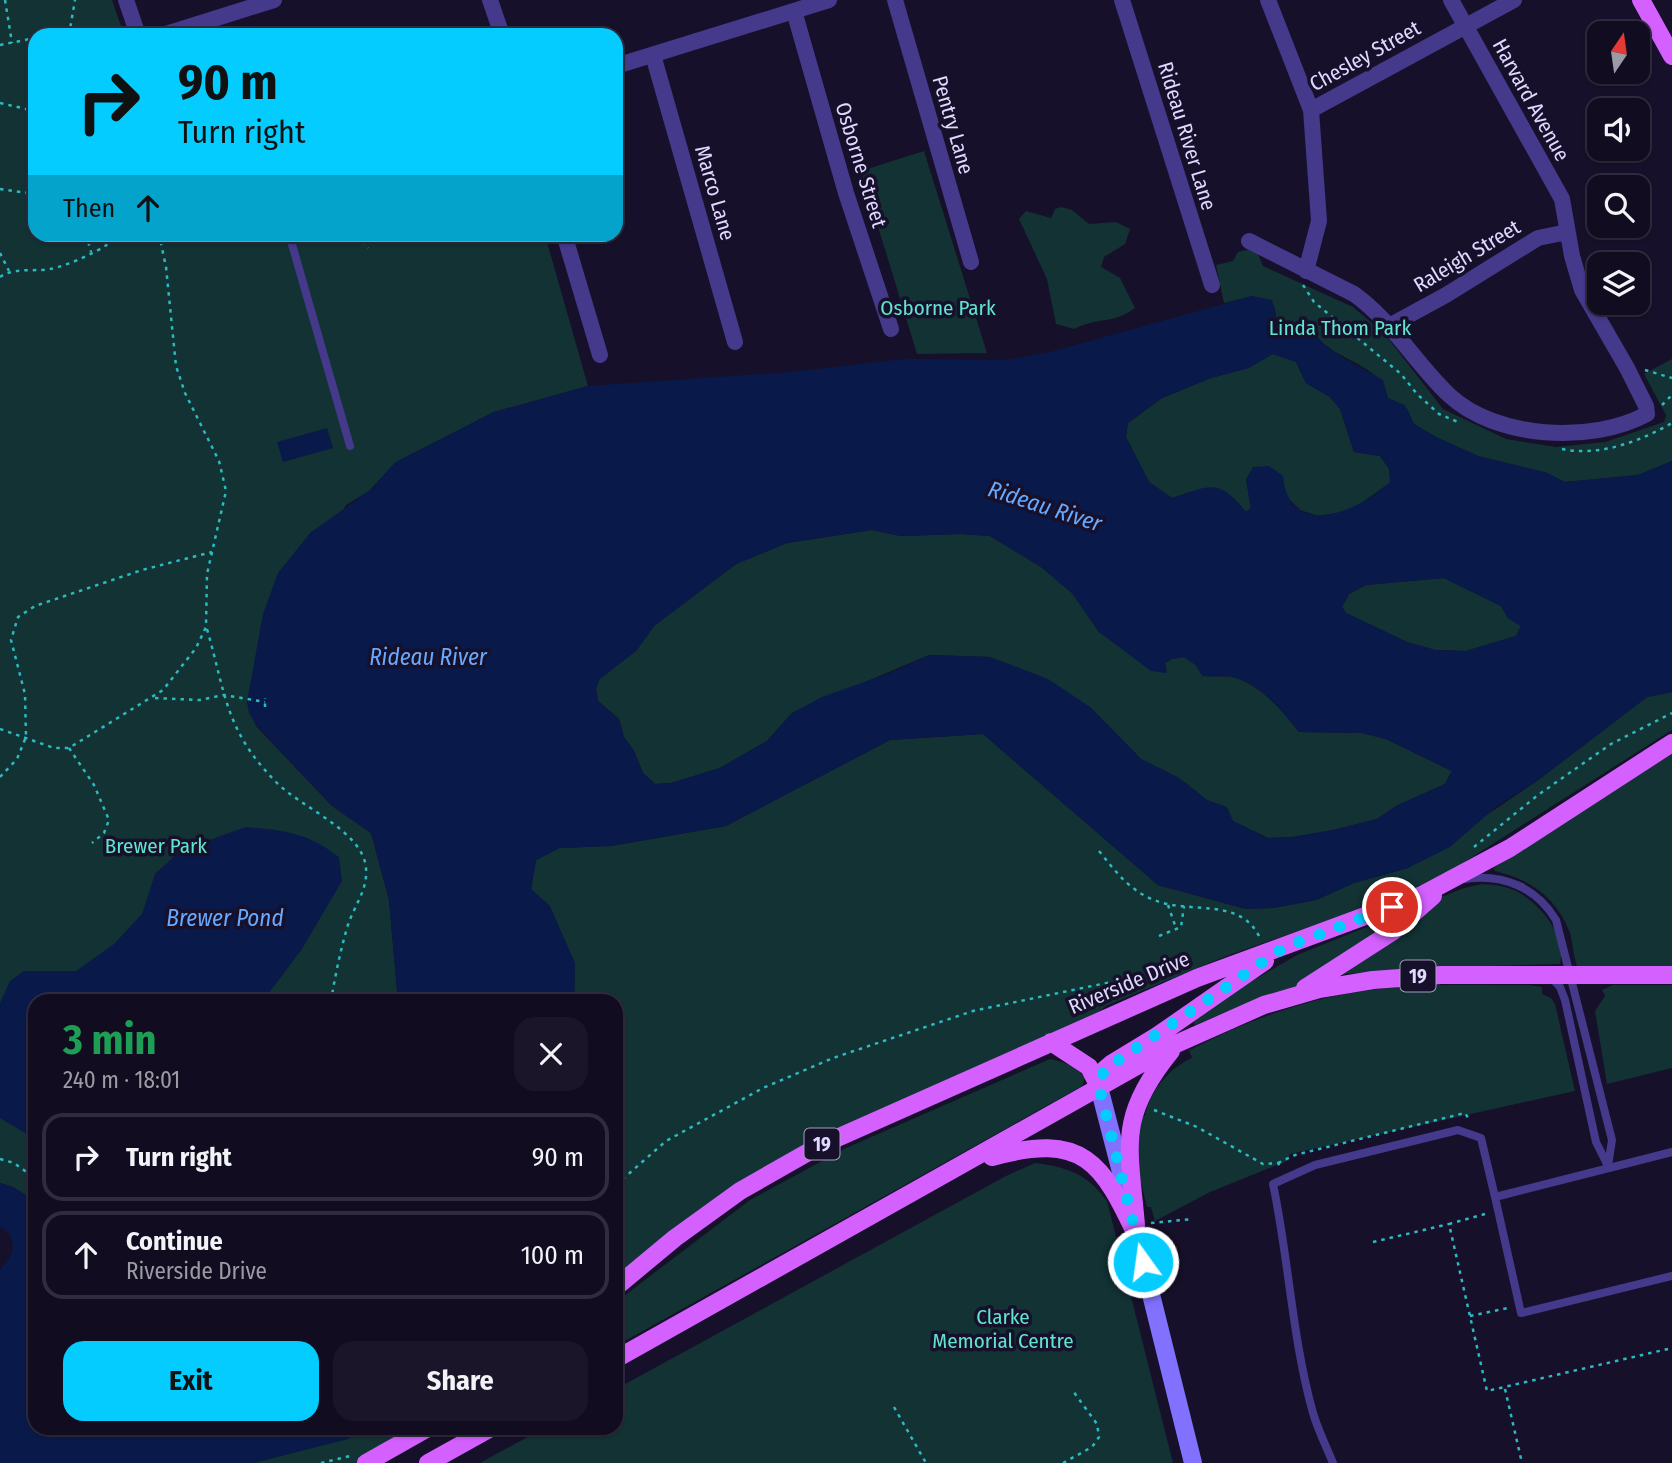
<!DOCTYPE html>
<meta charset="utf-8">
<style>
:root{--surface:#110c20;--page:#1a1529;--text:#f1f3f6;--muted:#9c9ba5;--line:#302c3e;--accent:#05ccff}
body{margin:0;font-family:"Fira Sans Condensed",sans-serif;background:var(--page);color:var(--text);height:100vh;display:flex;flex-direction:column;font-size:26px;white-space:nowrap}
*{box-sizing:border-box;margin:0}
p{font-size:23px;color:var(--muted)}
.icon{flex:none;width:38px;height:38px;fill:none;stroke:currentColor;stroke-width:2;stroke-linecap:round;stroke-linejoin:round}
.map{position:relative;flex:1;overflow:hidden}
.details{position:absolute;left:28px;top:994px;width:595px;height:441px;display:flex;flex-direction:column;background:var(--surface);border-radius:21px;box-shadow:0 2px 5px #0004,0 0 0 2px var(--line)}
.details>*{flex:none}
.banner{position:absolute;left:28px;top:28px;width:595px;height:214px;border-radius:21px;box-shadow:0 2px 5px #0004,0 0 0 2px var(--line);background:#05ccff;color:#111;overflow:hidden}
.needle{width:46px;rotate:13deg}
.controls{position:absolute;left:1587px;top:21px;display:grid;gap:14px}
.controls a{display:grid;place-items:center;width:63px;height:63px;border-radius:14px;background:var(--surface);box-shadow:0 2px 5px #0004,0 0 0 2px var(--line);font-size:35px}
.pin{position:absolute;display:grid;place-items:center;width:60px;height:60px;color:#fff;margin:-30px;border:4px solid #fff;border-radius:50%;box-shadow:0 2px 7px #0007}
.me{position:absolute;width:77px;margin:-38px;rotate:346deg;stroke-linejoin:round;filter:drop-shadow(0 0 5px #0008)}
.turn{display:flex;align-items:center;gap:24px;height:147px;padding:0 35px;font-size:32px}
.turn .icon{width:91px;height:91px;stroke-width:2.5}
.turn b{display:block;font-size:49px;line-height:60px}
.then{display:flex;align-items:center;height:66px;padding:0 35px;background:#0003;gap:14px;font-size:26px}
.round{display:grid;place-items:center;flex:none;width:74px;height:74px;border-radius:21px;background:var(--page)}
.summary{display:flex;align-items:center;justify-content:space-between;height:119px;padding:0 35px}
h1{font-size:42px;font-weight:700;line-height:52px;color:#1e9e55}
.action{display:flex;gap:14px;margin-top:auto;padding:14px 35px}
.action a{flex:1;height:80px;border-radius:21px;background:var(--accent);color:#111;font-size:28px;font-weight:700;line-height:80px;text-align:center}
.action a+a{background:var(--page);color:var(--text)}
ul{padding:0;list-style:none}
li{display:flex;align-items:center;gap:21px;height:88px;margin:0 14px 10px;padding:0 21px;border:4px solid var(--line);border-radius:21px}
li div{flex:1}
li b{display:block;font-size:26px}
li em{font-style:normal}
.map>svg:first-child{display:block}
.green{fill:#123234}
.water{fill:#091a4a;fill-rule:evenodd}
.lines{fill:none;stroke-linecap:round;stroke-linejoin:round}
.path{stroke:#2cbac0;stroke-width:2.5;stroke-dasharray:3.5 5;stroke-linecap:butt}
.service{stroke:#44398b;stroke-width:8}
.minor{stroke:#44398b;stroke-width:16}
.secondary{stroke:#8270ff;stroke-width:18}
.primary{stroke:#d460ff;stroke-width:18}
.route{stroke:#05ccff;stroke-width:12;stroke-dasharray:0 21.6}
.labels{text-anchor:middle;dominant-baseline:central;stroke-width:7;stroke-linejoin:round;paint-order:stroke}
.shield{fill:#17102a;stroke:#a49dbf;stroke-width:2}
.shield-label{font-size:19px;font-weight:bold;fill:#e1d9ff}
.street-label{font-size:21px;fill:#e1d9ff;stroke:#17102a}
.park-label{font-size:21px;fill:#5fe5d1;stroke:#17102a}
.water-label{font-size:23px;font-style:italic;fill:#67a9ff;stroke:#17102a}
</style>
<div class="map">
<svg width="1672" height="1463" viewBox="0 0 1672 1463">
<rect width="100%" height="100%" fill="#17102a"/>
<!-- green -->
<path class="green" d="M0,0h112l12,35h-89v199l510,1 43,151 -94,26 -98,50 -27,29 -23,14 -93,171 -6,26 9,24 76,80 39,27 18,67 9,101h-363v200l-22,-14 -13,-4z
M924,151l63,202 -70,1 -56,-183z
M1061,207l11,3 17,14 27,-2 14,7 -5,15 -21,13 -3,10 19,11 15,30c-23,17 -35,8 -61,21l-18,-5 -9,-45 -28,-60 7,-8 25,7 4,-9z
M1250,249l7,3 6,14 90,41 31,26 59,76 63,30 50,8 49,-5 59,-20 2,-7 -22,-41 28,-15v102l-34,14 -73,7 -18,-9 -69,-17 -42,-19 -22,-13 -7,-15 -19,-11c-6,-37 -59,-36 -76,-69l-21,-1 -14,-8 -3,-14 -22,-10 -28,7 -8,-38 17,-4 5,-9z
M1273,354l23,8 10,21 24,14 10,12 14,43 26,4 9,13 2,13 -41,29 -32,5 -18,-6 -16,-16 -38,-15 5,29 -5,4c-26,-33 -37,-26 -74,-14l-23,-16 -23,-45 2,-14 34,-25 49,-20 37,-10 13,-10z
M872,530l29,6 59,-2 30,2 51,31 31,26 27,39 67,41 -1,-10 7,-4 12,-2 12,8 7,11c10,1 24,-1 33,2 26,8 47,34 63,54l63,1 24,6 66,32 -7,13 -49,22 -19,13 -44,11 -40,7 -25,1 -35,-17 -7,-14 -19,-7 -28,-22 -38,-19 -51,-52 -100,-50 -61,-2 -137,58 -25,28 -47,27 -49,15 -16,1 -12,-11 -9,-22 -10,-14 -5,-18 -21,-18 -2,-13 4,-10 36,-27 18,-25 82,-62 51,-21z
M1444,578l57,28 7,12 13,8 -5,10 -50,15 -31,-1 -28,-8 -61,-29 -4,-6 7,-13 17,-9z
M1672,692v38l-225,143 -47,22 -176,62 -85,35 -33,14 -34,27 -253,113 -203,141v-286h-42l1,-38 -44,-74 5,-29 23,-12 52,-2 115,-20 164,-86 93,-6 175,151 88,24 27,-1 43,-8 38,-17 54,-15 129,-87 110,-84z
M1672,754v212h-95c-4,-11 -4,-23 -7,-33 -13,-35 -40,-54 -75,-62l-2,-3z
M1483,884c11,1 23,2 33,7 24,12 51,45 44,73l-143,4 -71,6 -82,22 -69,29 -2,-4 54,-37 50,-29 167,-67z
M1529,985l13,2v7l9,4 4,6 20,87 -285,63 -3,7 -77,31 -55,29 -4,-14h-4l-11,-44 4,-48 5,1c5,-25 24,-48 47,-58l-3,-8 3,-1c58,-30 121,-53 187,-60 49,-6 100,-4 150,-4z
M1613,985h59v83l-65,16 -12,-73 10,-15 -3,-6z
M1050,1059c14,3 25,7 35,18l-3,9 -466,260v-44l134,-102 96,-52z
M1035,1163c33,4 52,11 72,38l66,262h-693l64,-35h72v-39l390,-213z
M363,1428h65l-67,35h-108l94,-24z"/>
<!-- water -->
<path class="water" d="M1252,296l20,4 5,20 14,8 21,1c12,24 49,37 71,51l5,18 17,7 9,19 22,13 42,19 69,17 18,9 73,-7 34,-14v231l-25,5 -110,84 -40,25 -47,41 -42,21 -54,15 -38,17 -43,8 -27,1 -88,-24 -175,-151 -93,6 -164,86 -115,20 -51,2 -24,12 -5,29 19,17 25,57 -1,38h-176l-9,-101 -18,-67 -39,-27 -76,-81 -7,-12 -2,-11 16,-88 15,-41 32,-40 59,-42 27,-29 98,-50 94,-26 202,-14 114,-13 102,1 48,-9zM1273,354l23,8 10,21 24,14 10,12 14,43 26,4 9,12 1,14c-30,29 -101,60 -107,-6l-14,-10 -16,1 -7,12 5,29 -5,4c-28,-34 -34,-27 -74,-14l-23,-16 -23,-45 2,-14 34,-25 49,-20 38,-10zM872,530l29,6 59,-2 30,2 51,31 31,26 27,39 52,39 16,2 -2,-10 7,-4 12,-2 12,8 6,11c11,1 24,-1 34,2 26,7 47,34 63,54l63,1 24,6 66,32 -7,13 -49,22 -19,13 -44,11 -40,7 -25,1 -35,-17 -6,-14 -20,-7 -28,-22 -38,-19 -51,-52 -42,-28 -58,-22 -61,-2 -39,18 -68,24 -30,16 -25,28 -47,27 -49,15 -16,1 -12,-11 -9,-22 -10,-14 -5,-18 -21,-18 -2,-13 4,-9 36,-28 18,-25 82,-62 51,-21zM1444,578l57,28 7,12 13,8 -5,10 -50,15 -31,-1 -28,-8 -61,-29 -4,-6 7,-13 17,-9z
M327,428l6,20 -50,14 -6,-20z
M246,827c39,3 62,6 93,30l3,24 -40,68 -39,52h-228v138l-35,-21v-115l10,-22 14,-10h52l38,-27 28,-30 13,-40 26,-24z
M0,1183l13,4 22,14v227h328l-15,11 -95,24h-253v-193c11,-13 17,-20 9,-37l-9,-6z"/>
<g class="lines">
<!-- path -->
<path class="path" d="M5,0l7,43
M59,35l9,-1
M69,35l6,-35
M0,45l35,-7
M0,103l35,8
M0,189l35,5
M86,234l5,18
M358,234l10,14
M302,241l22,-7
M0,253l9,18
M0,277c15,-10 32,-5 50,-8 18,-3 58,-21 70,-35
M1303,285l11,17 87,72 16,20 22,20 19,8
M1645,370l27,8
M1662,405l10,-10
M1562,449c37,8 79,-8 110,-26
M207,629c19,66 18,101 69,153 24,25 87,49 90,86 2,23 -13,39 -19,60 -7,24 -12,49 -16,73
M155,698l45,2 24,-5 41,7
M265,707v-9
M0,729l54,19h15l94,-58 33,-42 10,-21 1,-53 19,-83 -7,-30 -34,-68 -9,-27 -10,-99 -7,-33
M69,748l25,37 15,35 -5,13 -12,10
M0,777l17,-18 9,-22 -1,-43 -14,-54 7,-23 17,-11 107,-36 70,-18
M1474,847l64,-52 73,-51 61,-31
M1099,851c17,21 30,39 55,49 37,15 86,-4 106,38
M1168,905l8,23
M1159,936l22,-9 3,-21
M1154,1110l43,17 66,37 15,-1 3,6
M0,1159l14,4 21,15
M1278,1163l17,-8 170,-42 5,8
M616,1185l50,-44 97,-53 70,-30 140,-47 200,-42
M1485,1214l-36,10 38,167 185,-43
M1151,1223l42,-4
M1373,1242l76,-18
M1470,1316l38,-8
M1505,1389l17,74
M894,1407l32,56
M321,1463l29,-7
M1063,1463l29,-16 7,-10 -2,-13 -24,-33"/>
<!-- service -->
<path class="service" d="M289,234l61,212
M1465,879c38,-6 72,9 91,41l56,220 -4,26
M1551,977l9,10 5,13 31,142 12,24
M1495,1197l26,116 151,-37
M1333,1463c-7,-17 -15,-33 -20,-50 -21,-75 -24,-153 -40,-229l42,-19 143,-35 23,8 14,59 177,-45"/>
<!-- minor -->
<path class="minor" d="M126,0l12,35
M490,0l12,35
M895,0l76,262
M1122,0l90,285
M1268,0l43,110 8,111 -13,50
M794,11l52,182 45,136
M163,35l111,-35
M653,55l82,287
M616,66l213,-66
M1311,110l203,-110
M564,234l36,121
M1249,241l105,53c39,28 61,69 95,101 47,44 143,49 198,19l-1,-8 -19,-38 -45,-78 -10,-34 -10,-57 -111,-199
M1391,325l55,-30 92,-57 29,-6"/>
<!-- secondary -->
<path class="secondary" d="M1099,1087l29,112
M1134,1226l59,237"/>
<!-- primary -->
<path class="primary" d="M1641,0l31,56
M1305,988l87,-56 41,-36
M1051,1042l38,25 10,20
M1099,1087l5,-17 7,-6 46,-28 108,-75
M992,1157c91,-25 110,4 146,82
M1136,1225c-7,-80 -19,-108 35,-174
M616,1287l59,-49 65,-47 79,-45 378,-168 225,-83 88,-47 162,-105
M616,1359l560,-315 88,-39 55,-16 54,-9 68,-5h231
M366,1463l62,-35
M428,1463l63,-35"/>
</g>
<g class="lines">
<!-- route -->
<path class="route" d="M1143,1262l-44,-175 5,-17 181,-123 107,-40"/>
</g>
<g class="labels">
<!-- shield labels -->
<g class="shield">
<rect x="1400.5" y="960.5" width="35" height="31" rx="5"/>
<rect x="804.5" y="1128.5" width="35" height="31" rx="5"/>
</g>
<g class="shield-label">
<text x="1418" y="976">19</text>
<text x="822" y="1144">19</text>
</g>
<!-- street labels -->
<g class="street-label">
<text transform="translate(1365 56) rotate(-29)">Chesley Street</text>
<text transform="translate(1531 100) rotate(61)">Harvard Avenue</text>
<text transform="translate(953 125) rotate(74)">Pentry Lane</text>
<text transform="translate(1187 136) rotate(73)">Rideau River Lane</text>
<text transform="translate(861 165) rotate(73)">Osborne Street</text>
<text transform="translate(715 193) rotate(74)">Marco Lane</text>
<text transform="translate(1467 256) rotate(-31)">Raleigh Street</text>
<text transform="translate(1129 983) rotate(-23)">Riverside Drive</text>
</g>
<!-- park labels -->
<g class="park-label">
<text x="938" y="308">Osborne Park</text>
<text x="1340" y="328">Linda Thom Park</text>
<text x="156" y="846">Brewer Park</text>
<text x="1003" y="1317">Clarke<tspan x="1003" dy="24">Memorial Centre</tspan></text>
</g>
<!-- water labels -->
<g class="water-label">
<text transform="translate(1045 506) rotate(18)">Rideau River</text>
<text x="428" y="657">Rideau River</text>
<text x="225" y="918">Brewer Pond</text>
</g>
</g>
</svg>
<div class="controls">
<a><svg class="needle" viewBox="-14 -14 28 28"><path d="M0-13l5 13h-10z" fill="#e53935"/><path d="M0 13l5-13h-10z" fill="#9c9ba5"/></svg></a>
<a><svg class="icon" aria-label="sound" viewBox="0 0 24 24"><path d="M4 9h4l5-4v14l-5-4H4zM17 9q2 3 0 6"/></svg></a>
<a><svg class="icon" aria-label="search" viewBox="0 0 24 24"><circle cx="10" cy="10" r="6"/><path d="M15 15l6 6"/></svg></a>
<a><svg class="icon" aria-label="layers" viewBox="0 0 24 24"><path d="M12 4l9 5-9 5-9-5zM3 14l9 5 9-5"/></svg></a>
</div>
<div class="pin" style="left:1392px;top:907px;background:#d93025"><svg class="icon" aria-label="arrive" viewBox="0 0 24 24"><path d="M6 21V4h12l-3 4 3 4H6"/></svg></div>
<svg class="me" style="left:1143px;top:1262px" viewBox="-20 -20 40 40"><circle r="17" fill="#05ccff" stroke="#fff" stroke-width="3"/><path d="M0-11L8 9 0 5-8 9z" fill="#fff"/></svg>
<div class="banner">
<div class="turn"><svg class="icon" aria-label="right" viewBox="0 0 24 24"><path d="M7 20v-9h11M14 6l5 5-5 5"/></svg><div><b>90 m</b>Turn right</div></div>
<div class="then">Then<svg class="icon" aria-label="ahead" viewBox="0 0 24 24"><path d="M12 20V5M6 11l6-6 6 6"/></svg></div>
</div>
<section class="details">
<div class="summary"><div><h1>3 min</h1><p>240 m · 18:01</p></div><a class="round"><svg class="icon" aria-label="close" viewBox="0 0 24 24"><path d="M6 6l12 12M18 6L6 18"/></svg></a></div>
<ul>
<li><svg class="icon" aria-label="right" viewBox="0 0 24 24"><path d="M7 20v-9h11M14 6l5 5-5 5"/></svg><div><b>Turn right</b></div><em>90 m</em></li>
<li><svg class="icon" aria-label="ahead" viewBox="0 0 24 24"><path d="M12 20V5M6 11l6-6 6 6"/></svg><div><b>Continue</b><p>Riverside Drive</p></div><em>100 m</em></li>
</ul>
<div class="action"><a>Exit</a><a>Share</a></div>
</section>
</div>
